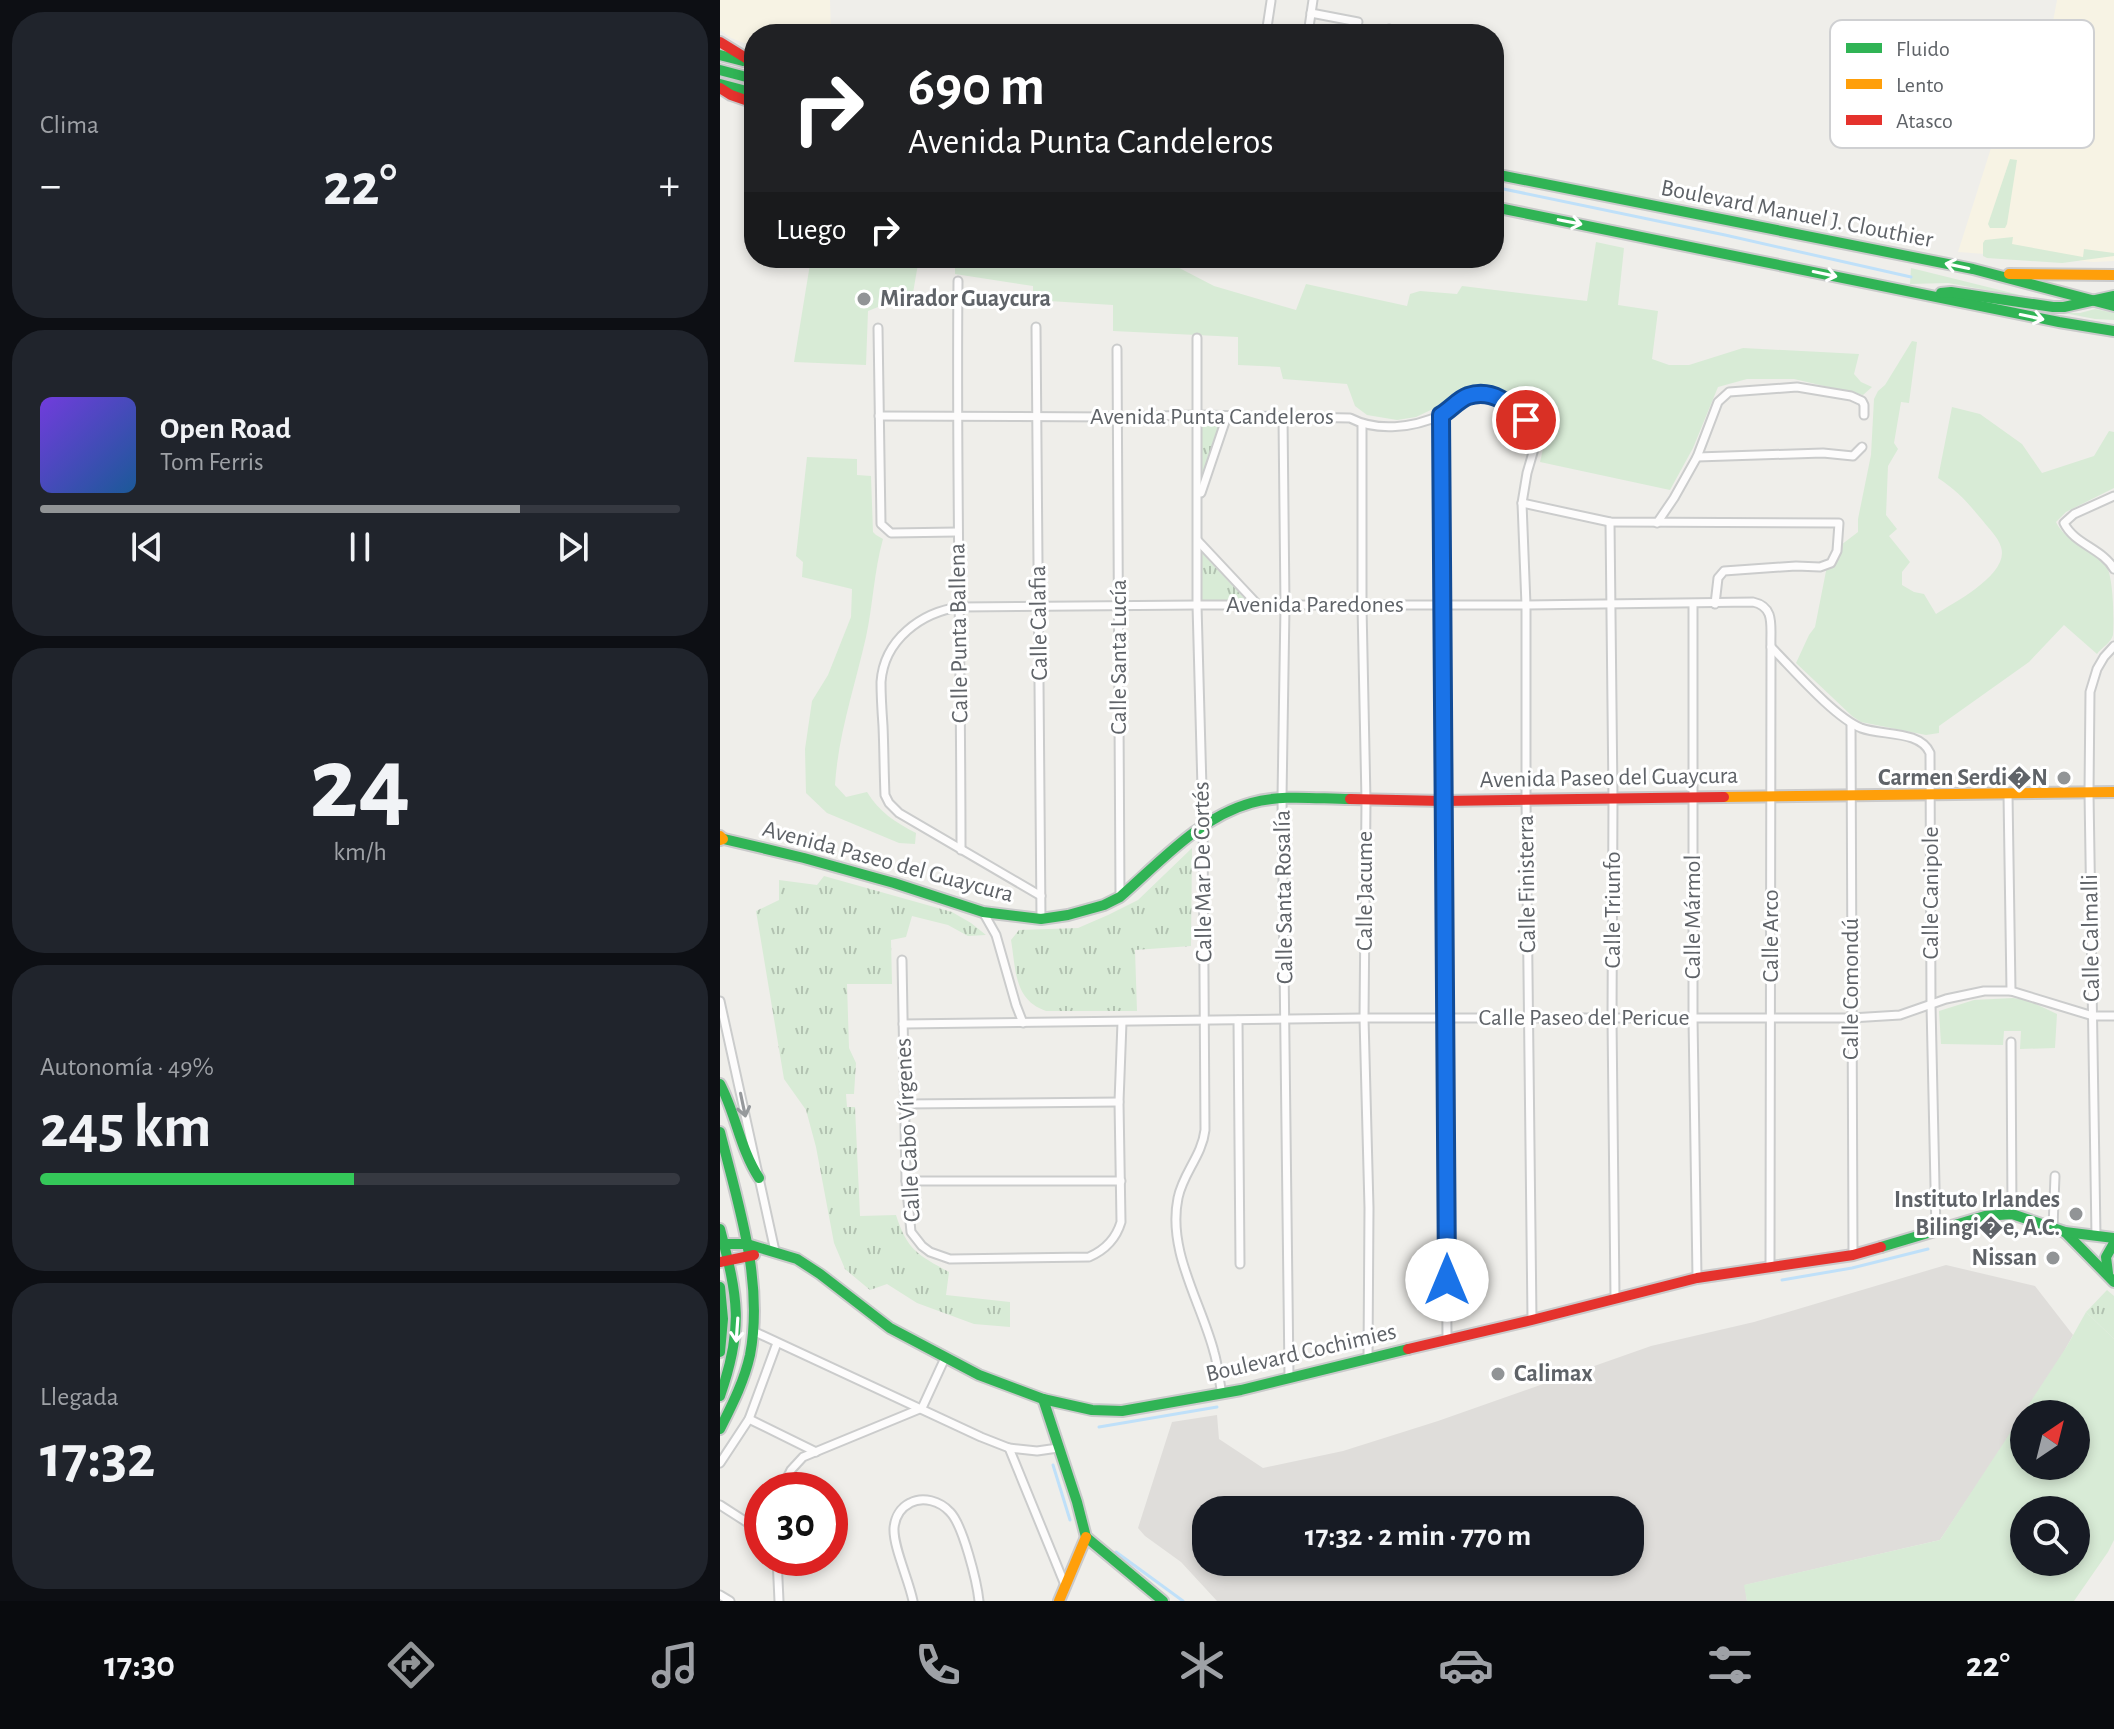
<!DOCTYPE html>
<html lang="es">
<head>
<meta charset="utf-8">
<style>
	body { margin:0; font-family:"Alegreya Sans",sans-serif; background:#20242c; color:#f1f3f6; height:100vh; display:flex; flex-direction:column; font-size:30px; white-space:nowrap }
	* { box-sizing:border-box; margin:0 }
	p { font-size:26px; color:#9ea1a6 }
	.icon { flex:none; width:44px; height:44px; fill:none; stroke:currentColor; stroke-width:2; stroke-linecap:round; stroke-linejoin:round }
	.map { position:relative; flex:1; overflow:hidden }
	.details { display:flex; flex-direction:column; gap:12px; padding:12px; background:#0d0f14; width:720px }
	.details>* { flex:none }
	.guide { position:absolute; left:24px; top:24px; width:760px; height:244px; border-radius:32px; box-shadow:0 4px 12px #0003; background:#202124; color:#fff; overflow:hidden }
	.needle { width:52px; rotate:35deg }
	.fabs { position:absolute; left:1290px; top:1400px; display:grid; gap:16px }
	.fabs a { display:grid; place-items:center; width:80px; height:80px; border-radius:50%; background:#171b24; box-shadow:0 4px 12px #0003; font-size:40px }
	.speed { position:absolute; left:24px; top:1472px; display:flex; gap:16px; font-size:40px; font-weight:700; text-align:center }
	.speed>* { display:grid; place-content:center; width:104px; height:104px; border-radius:50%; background:#171b24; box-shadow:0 4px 12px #0003; line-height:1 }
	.speed .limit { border:12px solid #d22; background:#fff; color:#111 }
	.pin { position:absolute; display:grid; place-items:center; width:68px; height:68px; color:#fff; margin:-34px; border:4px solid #fff; border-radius:50%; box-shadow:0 2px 8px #0007 }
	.me { position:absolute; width:88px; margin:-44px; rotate:0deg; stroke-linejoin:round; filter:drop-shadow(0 0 6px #0008) }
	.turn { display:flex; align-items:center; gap:28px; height:168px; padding:0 32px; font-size:36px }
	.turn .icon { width:104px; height:104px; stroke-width:2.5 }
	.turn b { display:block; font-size:56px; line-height:68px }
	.then { display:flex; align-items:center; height:76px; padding:0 32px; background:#0003; gap:16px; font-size:30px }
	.big { font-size:60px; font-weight:700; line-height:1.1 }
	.details .card { flex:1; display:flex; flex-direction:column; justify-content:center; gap:12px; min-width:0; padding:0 28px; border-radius:32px; background:#20242c }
	.details .dial { align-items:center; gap:0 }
	.dial b { font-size:104px; line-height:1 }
	.song { display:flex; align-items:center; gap:24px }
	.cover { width:96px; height:96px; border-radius:12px; background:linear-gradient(135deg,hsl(260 70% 55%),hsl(210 70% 35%)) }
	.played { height:8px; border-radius:4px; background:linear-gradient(90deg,#919496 75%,#363941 75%) }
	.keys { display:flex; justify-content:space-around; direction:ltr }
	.heat { display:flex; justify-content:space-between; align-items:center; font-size:44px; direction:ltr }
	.charge { height:12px; border-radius:6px; background:linear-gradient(90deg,#34c759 49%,#363941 0) }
	.trip { position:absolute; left:472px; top:1496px; width:452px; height:80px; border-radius:32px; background:#171b24; box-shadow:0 4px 12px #0003; font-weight:700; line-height:80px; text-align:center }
	.dock { display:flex; height:128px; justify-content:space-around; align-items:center; background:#090b0e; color:#9ea1a6 }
	.dock .icon { width:56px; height:56px }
	.dock .active { color:#919496 }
	.dock b { font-size:36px; color:#f1f3f6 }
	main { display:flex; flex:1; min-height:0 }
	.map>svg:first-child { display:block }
</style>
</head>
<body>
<main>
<section class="details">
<div class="card"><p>Clima</p>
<div class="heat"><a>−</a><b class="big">22°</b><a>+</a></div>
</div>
<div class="card">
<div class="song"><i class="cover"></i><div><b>Open Road</b><p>Tom Ferris</p></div></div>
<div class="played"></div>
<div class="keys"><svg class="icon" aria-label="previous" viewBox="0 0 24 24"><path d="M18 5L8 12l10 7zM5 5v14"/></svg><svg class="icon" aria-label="pause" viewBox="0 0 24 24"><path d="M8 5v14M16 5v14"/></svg><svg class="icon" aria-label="next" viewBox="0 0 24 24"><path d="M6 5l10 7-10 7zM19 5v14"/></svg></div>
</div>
<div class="card dial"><b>24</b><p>km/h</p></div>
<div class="card"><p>Autonomía · 49%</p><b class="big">245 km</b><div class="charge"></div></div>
<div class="card"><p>Llegada</p><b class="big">17:32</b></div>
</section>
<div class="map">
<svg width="1394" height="1601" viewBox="0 0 1394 1601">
	<defs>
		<pattern id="park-tufts" width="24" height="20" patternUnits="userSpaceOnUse" patternTransform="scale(2)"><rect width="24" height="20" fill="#d8ebd6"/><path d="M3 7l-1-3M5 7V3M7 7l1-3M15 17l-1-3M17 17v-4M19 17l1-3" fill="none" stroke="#b2c2b1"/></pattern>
	</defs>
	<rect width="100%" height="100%" fill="#efeeea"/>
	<g fill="#f7f3e4">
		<polygon points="0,0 110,0 111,34 34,34 34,46 24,43 11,38 0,30"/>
		<polygon points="1337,0 1394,0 1394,261 1374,262 1238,252 1285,104 1320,91"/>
	</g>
	<path fill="#dfddda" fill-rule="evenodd" d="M1226 1265 1315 1286 1353 1335 1321 1394 1304 1414 1220 1540 1025 1585 1027 1601H497L461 1562 425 1536 418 1528 452 1422 497 1415 499 1439 543 1468 623 1451 718 1421 931 1346 1034 1322ZM486 1510H910V1562H486Z"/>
	<g fill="#d8ebd6" fill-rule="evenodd">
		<polygon points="1290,159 1297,160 1287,224 1285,228 1270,228 1268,224"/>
		<polygon points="1293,237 1292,244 1363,257 1364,249 1394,253 1394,256 1342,263 1267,258 1263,256 1263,243 1265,240"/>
		<polygon points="876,242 904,248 898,305 938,311 932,359 949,365 969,365 1023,348 1139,354 1134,374 1141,382 1152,387 1143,395 1074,379 1027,379 998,387 973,448 950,490 820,462 825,440 819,421 791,399 765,388 743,391 717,407 696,417 677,420 647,415 635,406 627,384 563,379 560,367 518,365 518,337 393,331 393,305 313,300 313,286 235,274 235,259 220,258 440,258 494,286 576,310 586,284 687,306 690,294 700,291 737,294 742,286 867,301"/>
		<polygon points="91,258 199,258 193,293 148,311 146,365 74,362"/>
		<polygon points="1191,268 1316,299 1228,283 1190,284"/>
		<polygon points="1375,309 1394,313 1394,320 1375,319 1344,313 1360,313"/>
		<path d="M1192 341 1197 342 1189 403 1181 402 1174 443 1178 449 1168 466 1166 515 1177 529 1169 536 1190 562 1182 572V585L1194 592 1204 594 1216 614C1235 602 1290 574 1281 547 1278 537 1269 529 1263 521 1247 502 1239 492 1218 478L1232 407 1260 414 1302 444 1322 473 1374 456 1389 431 1394 432V488L1346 512 1336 522C1344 540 1370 548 1384 562 1394 572 1394 620 1393 635 1391 643 1382 647 1377 654L1344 625 1309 662 1219 726V733L1206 735 1141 722 1132 716 1076 663 1089 635 1095 627 1107 566 1121 545 1138 532V519L1151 455 1154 399 1158 391 1165 385Z"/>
		<path d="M87 457 137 459V475L151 476 153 532 156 535 163 539C154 571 153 605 146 637 135 686 118 735 115 785L126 797 147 792C159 812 175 822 196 833L195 844 179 843 107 813 86 793 85 749 92 701 108 675 131 617 132 589 82 577 83 562 76 556Z"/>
		<polygon points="1293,998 1307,1000 1337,1014 1335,1048 1300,1049 1301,1031 1284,1031 1283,1045 1221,1044 1219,1011 1254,1000"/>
		<path d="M1366 1312 1394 1339V1540L1388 1552 1354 1601H1027L1024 1585 1220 1540 1347 1346ZM1304 1414H1356V1466H1304ZM1304 1510H1356V1562H1304Z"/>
	</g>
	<g fill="url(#park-tufts)">
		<polygon points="500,425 482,482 481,426"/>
		<polygon points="481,552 527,601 482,600"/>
		<path d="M472 848 471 946 415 950 417 1011H326C294 1000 296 970 291 940L299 930 358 928 388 915 418 900Z"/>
		<path d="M104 876 232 912 251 923 266 935 248 936 228 925 192 916 186 937 171 940 172 984H127L129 1048 136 1063 134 1094H126L127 1107H135L140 1216 176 1215C187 1250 198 1255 229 1272L226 1295 290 1302V1327L254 1324 197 1303 167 1284 150 1290 125 1269 114 1243 96 1147 86 1110 64 1079 36 911 59 900V880L97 885Z"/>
		<polygon points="1387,1290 1394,1296 1394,1339 1366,1312"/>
	</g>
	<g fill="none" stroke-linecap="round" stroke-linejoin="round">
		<g stroke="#bfe0f9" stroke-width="3">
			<polyline points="774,187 1005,235 1191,277"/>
			<polyline points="1062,1280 1132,1268 1208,1249"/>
			<polyline points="379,1427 497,1407"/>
			<polyline points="333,1465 350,1520"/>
			<polyline points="396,1552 463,1601"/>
		</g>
		<defs>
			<g id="street">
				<polyline points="591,13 638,22"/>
				<polyline points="546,34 551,1"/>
				<polyline points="588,34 593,0"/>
				<polyline points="668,34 669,29"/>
				<polyline points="704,34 704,31"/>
				<path d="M238 281C236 471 241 660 241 850"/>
				<polyline points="316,327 321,919"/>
				<polyline points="158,328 161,524 171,533 237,532"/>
				<path d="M477 338V605L483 825 485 1130C482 1156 463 1173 458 1198 447 1251 481 1302 494 1352 498 1365 499 1380 502 1394"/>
				<polyline points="397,349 400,897"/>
				<polyline points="721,415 727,1339"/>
				<path d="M159 416 397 417 478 415 630 418C657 432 693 428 721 415 730 411 737 401 746 397 769 386 791 405 806 420"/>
				<polyline points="563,417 565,606 562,798 569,1376"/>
				<polyline points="642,424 642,606 646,801 644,1018 649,1208 648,1358"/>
				<polyline points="977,457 1103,453 1133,456 1142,447"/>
				<polyline points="481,493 507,416"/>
				<path d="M1394 496 1354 514 1344 523C1354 544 1383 549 1394 569"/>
				<polyline points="802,503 890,522 1119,523 1117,551 1111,563 1100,567 1076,566 1004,571 998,578 995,604"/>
				<polyline points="890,522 893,798 892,1018 895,1298"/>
				<polyline points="937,523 954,498 977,457 998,402 1009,392 1077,387 1131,396 1142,401 1144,405 1144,415"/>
				<polyline points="478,541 538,605"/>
				<polyline points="973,604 973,1018 977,1278"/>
				<path d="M1051 647C1073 669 1114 717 1141 728 1162 736 1200 730 1210 753L1211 1005 1216 1231"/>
				<polyline points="1131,724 1133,1255"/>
				<polyline points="1288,794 1291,991"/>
				<path d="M321 896 179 813 169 803 165 795C164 772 164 749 163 726 162 712 161 697 161 682 164 640 201 612 240 607L477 605H806L1033 602C1056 607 1050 627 1051 647L1050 1267"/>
				<polyline points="263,912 276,935 296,1005 303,1023"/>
				<path d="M182 960 186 1181 191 1232 202 1246 210 1252 230 1259 369 1257C385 1250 396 1239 401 1222L399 1102 402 1022"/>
				<polyline points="0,1001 55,1251"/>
				<polyline points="518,1020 520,1264"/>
				<polyline points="183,1024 644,1018 1131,1018 1180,1015 1226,999 1264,991 1291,991 1373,1016 1394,1016"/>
				<polyline points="1291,1042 1292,1214"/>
				<polyline points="184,1104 399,1102"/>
				<polyline points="186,1181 401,1181"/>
				<polyline points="1333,1227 1335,1176"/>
				<polyline points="1376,1236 1369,793 1370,692 1377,669 1384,657 1394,646"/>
				<polyline points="812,1320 806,799 806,605 802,503 807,473 814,449"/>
				<polyline points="33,1331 261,1437 289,1448 345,1585"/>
				<polyline points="29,1419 96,1452"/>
				<polyline points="289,1448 317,1451 338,1448"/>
				<polyline points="0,1463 29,1419 57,1343"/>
				<polyline points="61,1490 71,1470 83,1457 202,1408 225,1358"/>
				<polyline points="0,1505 42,1532"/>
				<polyline points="57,1558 59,1601"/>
				<polyline points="0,1595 10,1601"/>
				<path d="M193 1601C189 1580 173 1547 174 1528 175 1518 180 1508 190 1503 203 1496 220 1501 230 1512 243 1525 257 1582 259 1601"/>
			</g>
			<g id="fast">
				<polyline points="0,55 23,61"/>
				<polyline points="0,70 34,79"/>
				<polyline points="0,84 34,93"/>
				<polyline points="774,174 1253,269 1394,306"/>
				<polyline points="774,207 1339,322 1394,331"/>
				<polyline points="1221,293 1231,292 1333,307 1344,307 1394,296"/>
				<path d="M0 838 84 858 174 883 263 912 321 919 348 915 384 905 400 897C439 863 480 817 531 803 562 794 598 799 630 799"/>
				<path d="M0 1084C16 1114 20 1149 39 1178"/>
				<path d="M0 1132C18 1204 44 1281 30 1355 24 1382 12 1405 0 1429"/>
				<path d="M0 1229C18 1297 24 1328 0 1396"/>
				<polyline points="1345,1232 1394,1282"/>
				<polyline points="0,1244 27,1244 77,1259 100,1274 170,1328 259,1375 323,1399 372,1410 402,1411 521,1390 688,1349"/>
				<polyline points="1161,1247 1265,1216 1292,1214 1345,1232 1394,1238"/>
				<polyline points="1388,1273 1386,1257 1394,1243"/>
				<polyline points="0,1287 3,1319 0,1352"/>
				<polyline points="323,1399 357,1502 366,1537"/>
				<polyline points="366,1537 443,1601"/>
			</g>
			<g id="slow">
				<polyline points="1289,274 1394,275"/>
				<polyline points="1004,797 1394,792"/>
				<polyline points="0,836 3,839 0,840"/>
				<polyline points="339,1601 366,1537"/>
			</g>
			<g id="jam">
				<polyline points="0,42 34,63"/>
				<polyline points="0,88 11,95 34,103"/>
				<polyline points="630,799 723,801 1004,797"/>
				<polyline points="0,1262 34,1255"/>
				<polyline points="688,1349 812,1320 977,1278 1133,1255 1161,1247"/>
			</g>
		</defs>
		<use href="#street" stroke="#cbcccc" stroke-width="11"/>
		<use href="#fast" stroke="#cacacb" stroke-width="14"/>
		<use href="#slow" stroke="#cacacb" stroke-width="14"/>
		<use href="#jam" stroke="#cacacb" stroke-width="14"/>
		<use href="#street" stroke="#fdfcfc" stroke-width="7"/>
		<use href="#fast" stroke="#30b455" stroke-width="10"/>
		<use href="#slow" stroke="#ff9f0a" stroke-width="10"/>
		<use href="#jam" stroke="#e5322d" stroke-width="10"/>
	</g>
	<defs><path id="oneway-shaft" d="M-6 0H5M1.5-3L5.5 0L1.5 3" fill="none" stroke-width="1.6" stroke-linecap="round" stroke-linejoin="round" transform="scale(2)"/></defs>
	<g stroke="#fff">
		<use href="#oneway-shaft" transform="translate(850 222) rotate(11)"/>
		<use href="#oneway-shaft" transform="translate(1237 266) rotate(-168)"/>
		<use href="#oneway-shaft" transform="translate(1105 274) rotate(12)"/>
		<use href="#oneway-shaft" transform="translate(1312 317) rotate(12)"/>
		<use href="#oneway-shaft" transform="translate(17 1330) rotate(94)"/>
	</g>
	<use stroke="#96999c" href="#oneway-shaft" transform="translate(23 1105) rotate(78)"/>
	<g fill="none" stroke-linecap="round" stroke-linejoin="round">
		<defs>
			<path id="route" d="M727 1280 721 415C730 410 739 399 748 396 772 388 791 404 806 420"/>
		</defs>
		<use href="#route" stroke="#114b97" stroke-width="20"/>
		<use href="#route" stroke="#1a73e8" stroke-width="14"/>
	</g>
	<g fill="#919496" stroke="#fff" stroke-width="3">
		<circle cx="144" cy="299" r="8"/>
		<circle cx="1344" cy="778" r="8"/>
		<circle cx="1356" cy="1214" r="8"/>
		<circle cx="1333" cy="1258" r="8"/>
		<circle cx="778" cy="1374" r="8"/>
	</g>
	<g text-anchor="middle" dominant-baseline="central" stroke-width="6" stroke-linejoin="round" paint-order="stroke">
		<g font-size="24" fill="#5f6368" stroke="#fff">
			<text transform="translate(1077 214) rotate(11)">Boulevard Manuel J. Clouthier</text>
			<text x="492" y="417">Avenida Punta Candeleros</text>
			<text x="595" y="605">Avenida Paredones</text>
			<text transform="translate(319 623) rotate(-91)">Calle Calafia</text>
			<text transform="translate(239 633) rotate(-91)">Calle Punta Ballena</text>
			<text transform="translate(399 657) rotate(-90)">Calle Santa Lucía</text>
			<text transform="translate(889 778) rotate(-1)">Avenida Paseo del Guaycura</text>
			<text transform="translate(168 862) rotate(15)">Avenida Paseo del Guaycura</text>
			<text transform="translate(483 872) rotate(-91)">Calle Mar De Cortés</text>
			<text transform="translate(807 884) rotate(-91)">Calle Finisterra</text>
			<text transform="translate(645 891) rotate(-90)">Calle Jacume</text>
			<text transform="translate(1211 893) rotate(-90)">Calle Canipole</text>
			<text transform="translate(564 897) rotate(-91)">Calle Santa Rosalía</text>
			<text transform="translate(893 910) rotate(-90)">Calle Triunfo</text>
			<text transform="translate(973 917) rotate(-90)">Calle Mármol</text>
			<text transform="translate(1051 936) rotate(-90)">Calle Arco</text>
			<text transform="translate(1371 938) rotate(-91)">Calle Calmalli</text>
			<text transform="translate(1131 989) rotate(-90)">Calle Comondú</text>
			<text x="864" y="1018">Calle Paseo del Pericue</text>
			<text transform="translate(188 1130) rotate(-93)">Calle Cabo Vírgenes</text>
			<text transform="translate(581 1353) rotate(-13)">Boulevard Cochimies</text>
		</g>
		<g font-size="24" font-weight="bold" fill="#5f6368" stroke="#fff" text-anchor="end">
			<text x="160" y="299" text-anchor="start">Mirador Guaycura</text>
			<text x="1328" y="778">Carmen Serdi�N</text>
			<text x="1340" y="1200">Instituto Irlandes<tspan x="1340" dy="28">Bilingi�e, A.C.</tspan></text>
			<text x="1317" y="1258">Nissan</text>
			<text x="794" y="1374" text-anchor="start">Calimax</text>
		</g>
	</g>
	<rect x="1110" y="20" width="264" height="128" rx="12" fill="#fff" stroke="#cfd0d2" stroke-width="2"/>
	<rect x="1126" y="43" width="36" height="10" fill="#30b455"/>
	<rect x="1126" y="79" width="36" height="10" fill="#ff9f0a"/>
	<rect x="1126" y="115" width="36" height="10" fill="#e5322d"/>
	<g font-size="22" fill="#5f6368">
		<text x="1176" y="56">Fluido</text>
		<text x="1176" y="92">Lento</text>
		<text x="1176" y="128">Atasco</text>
	</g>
</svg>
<div class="fabs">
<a><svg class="needle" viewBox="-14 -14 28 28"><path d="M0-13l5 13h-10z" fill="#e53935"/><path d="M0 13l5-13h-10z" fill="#9ea1a6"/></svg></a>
<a><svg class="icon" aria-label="search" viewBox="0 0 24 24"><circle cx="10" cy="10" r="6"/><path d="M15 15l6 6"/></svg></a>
</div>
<div class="speed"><div class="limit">30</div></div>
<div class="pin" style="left:806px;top:420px;background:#d93025"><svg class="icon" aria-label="arrive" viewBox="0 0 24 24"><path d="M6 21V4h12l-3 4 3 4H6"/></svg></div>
<svg class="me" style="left:727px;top:1280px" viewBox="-20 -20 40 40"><circle r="19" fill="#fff"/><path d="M0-13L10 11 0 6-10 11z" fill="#1a73e8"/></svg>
<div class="trip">17:32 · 2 min · 770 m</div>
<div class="guide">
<div class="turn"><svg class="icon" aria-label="right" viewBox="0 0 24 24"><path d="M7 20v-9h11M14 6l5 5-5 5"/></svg><div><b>690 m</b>Avenida Punta Candeleros</div></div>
<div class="then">Luego<svg class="icon" aria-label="right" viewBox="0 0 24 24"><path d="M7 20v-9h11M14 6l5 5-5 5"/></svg></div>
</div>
</div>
</main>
<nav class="dock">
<b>17:30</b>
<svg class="icon active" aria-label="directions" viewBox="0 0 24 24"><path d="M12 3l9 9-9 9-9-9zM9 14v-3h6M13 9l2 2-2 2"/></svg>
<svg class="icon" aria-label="music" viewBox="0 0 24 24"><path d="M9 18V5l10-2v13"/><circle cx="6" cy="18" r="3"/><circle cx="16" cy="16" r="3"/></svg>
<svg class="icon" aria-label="phone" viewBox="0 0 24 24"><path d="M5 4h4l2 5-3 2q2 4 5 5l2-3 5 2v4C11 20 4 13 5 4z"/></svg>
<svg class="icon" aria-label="climate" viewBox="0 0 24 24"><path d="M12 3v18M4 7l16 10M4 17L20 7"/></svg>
<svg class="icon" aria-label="car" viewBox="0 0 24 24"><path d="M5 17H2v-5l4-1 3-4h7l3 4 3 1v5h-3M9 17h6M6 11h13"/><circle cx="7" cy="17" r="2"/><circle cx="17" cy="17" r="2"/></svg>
<svg class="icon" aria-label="filters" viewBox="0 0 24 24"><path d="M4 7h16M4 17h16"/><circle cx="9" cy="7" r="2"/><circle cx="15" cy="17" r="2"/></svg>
<b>22°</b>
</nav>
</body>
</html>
